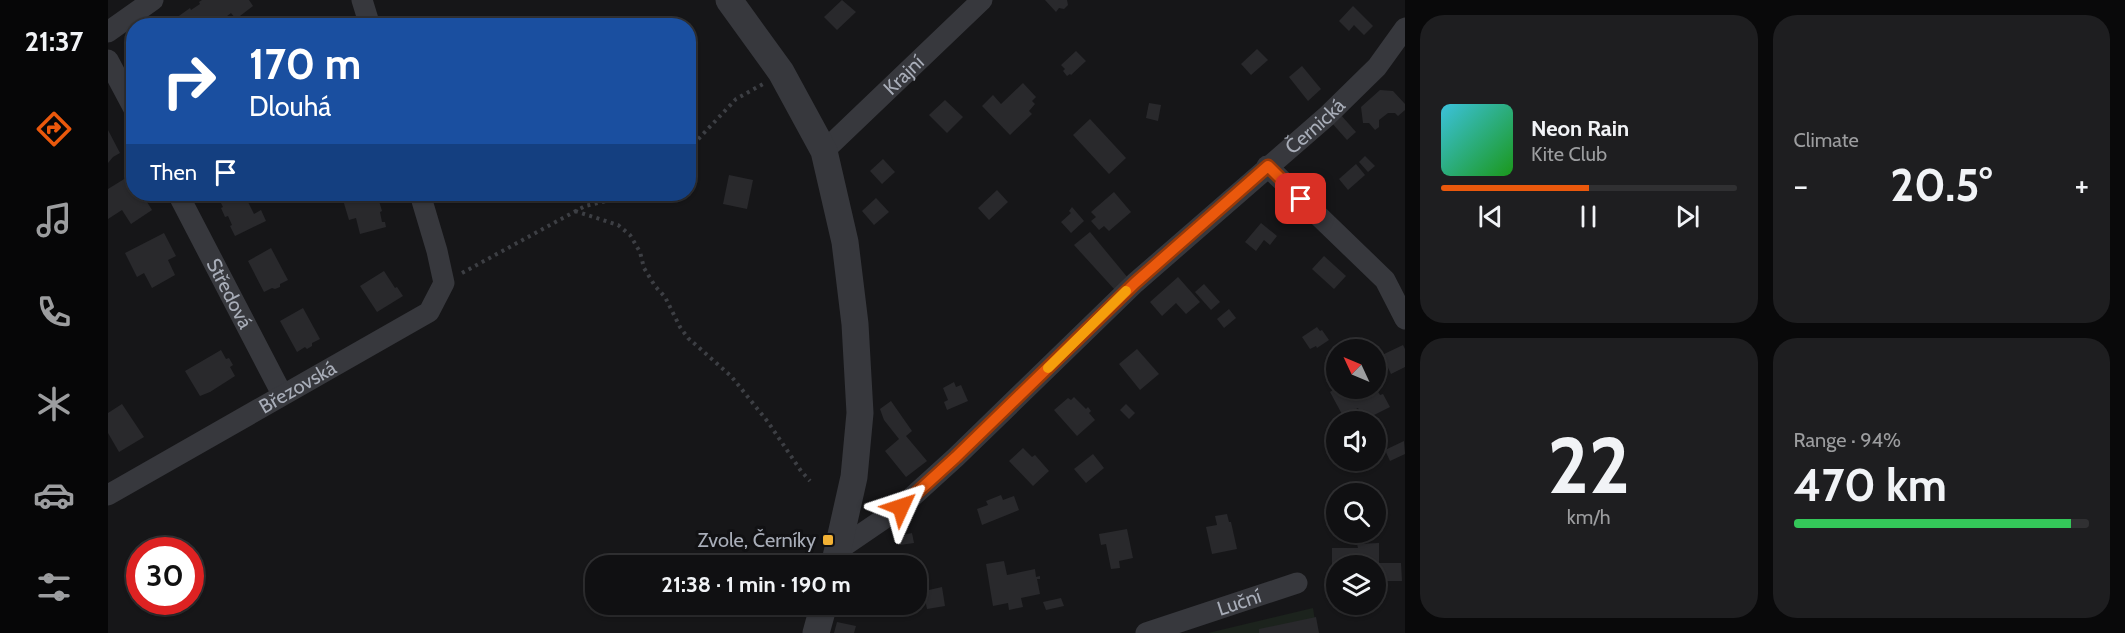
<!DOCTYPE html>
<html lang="en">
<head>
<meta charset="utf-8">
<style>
	body { margin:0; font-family:Cabin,sans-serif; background:#1e1e20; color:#f1f3f6; height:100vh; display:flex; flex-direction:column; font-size:22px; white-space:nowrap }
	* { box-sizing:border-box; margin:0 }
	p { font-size:20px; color:#9c9d9f }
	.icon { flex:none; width:33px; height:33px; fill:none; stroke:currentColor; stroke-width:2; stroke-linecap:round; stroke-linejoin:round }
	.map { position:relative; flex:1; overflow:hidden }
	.panel { display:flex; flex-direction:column; gap:15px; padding:15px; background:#09090a; width:720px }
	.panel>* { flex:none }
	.banner { position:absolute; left:18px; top:18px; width:570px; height:183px; border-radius:24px; box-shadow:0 2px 4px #0004,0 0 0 2px #303032; background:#1a4fa0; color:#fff; overflow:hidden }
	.needle { width:39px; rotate:314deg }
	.tools { position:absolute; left:1218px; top:339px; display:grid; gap:12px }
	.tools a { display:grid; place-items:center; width:60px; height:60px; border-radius:50%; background:#101012; box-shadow:0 2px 4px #0004,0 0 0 2px #303032; font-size:30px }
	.speed { position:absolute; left:18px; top:537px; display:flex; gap:12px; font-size:30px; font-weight:700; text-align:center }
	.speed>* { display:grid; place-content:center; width:78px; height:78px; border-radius:50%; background:#101012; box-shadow:0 2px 4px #0004,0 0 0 2px #303032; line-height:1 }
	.speed .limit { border:9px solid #d22; background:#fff; color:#111 }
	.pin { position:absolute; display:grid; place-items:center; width:51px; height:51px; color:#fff; margin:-26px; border-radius:12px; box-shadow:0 3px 9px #0006 }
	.me { position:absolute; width:66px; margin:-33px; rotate:48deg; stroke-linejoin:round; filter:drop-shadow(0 0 4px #0008) }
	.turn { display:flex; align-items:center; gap:21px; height:126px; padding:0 24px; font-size:27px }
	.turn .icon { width:78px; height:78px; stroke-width:2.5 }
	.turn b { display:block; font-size:42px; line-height:51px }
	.then { display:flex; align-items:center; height:57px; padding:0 24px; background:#0003; gap:12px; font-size:22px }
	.big { font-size:45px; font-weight:800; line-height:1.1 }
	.panel .card { flex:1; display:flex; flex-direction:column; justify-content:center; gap:9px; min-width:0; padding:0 21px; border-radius:24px; background:#1e1e20 }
	.panel .dial { align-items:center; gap:0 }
	.dial b { font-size:78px; line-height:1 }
	.song { display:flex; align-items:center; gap:18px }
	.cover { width:72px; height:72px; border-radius:9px; background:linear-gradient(135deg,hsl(190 70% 55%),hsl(120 70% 35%)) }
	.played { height:6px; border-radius:3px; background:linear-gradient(90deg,#ea580c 50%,#303032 50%) }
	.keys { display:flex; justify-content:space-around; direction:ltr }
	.heat { display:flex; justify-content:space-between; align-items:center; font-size:33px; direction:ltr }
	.charge { height:9px; border-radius:4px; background:linear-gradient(90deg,#34c759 94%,#303032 0) }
	.panel .tiles { flex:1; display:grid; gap:15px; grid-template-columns:repeat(2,1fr) }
	.trip { position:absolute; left:477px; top:555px; width:342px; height:60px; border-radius:24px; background:#101012; box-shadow:0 2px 4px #0004,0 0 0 2px #303032; font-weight:800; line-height:60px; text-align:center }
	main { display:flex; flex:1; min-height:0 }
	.dock { display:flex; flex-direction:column; width:108px; justify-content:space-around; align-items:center; background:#060607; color:#9c9d9f }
	.dock .icon { width:42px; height:42px }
	.dock .selected { color:#ea580c }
	.dock b { font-size:27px; color:#f1f3f6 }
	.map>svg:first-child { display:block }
</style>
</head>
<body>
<main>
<nav class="dock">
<b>21:37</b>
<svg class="icon selected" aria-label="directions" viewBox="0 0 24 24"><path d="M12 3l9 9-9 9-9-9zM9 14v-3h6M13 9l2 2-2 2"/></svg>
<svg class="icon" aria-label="music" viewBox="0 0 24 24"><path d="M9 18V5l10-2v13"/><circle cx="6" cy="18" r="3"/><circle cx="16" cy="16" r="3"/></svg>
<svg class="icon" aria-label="phone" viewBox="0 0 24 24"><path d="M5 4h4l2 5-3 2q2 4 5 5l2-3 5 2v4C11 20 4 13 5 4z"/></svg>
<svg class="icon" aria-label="climate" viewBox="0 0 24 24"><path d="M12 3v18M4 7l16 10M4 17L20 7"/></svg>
<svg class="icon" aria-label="car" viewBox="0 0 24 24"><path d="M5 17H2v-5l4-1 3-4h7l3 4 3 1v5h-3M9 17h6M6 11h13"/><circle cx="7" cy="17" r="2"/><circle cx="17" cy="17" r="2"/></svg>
<svg class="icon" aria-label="filters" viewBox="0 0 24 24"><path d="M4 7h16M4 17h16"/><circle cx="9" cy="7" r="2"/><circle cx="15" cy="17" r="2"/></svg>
</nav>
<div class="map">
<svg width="1297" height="633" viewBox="0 0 1297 633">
	<rect width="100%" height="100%" fill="#161618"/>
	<polygon fill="#1c231d" points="1205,608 1209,633 1100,633"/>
	<g fill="#29292c">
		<polygon points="94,0 141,0 145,6 128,19 123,13 106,26 63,26 66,23 64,21 82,8 83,10 92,4 91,2"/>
		<polygon points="734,0 748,12 729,30 716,17"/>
		<polygon points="937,0 959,0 960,5 956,9 951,8 948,12"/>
		<polygon points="1245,6 1265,26 1256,35 1246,25 1241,31 1231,21"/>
		<polygon points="1149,49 1160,60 1143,75 1133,64"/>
		<polygon points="968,51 978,61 963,75 962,74 959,76 955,71 957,69 953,65"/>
		<polygon points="1194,66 1213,89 1200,101 1181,77"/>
		<polygon points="915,83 928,97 924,101 927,104 921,111 924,114 902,135 874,106 885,95 893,104"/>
		<polygon points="1272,90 1285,91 1297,104 1297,110 1290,116 1287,113 1280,113 1271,120 1271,127 1267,130 1261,123 1255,123 1253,107"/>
		<polygon points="837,100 855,117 839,133 821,115"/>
		<polygon points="1041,103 1053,105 1050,121 1038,118"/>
		<polygon points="1232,114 1248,132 1239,140 1223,122"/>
		<polygon points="982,119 1018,158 1001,174 965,135"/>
		<polygon points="0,130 12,153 5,157 0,163"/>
		<polygon points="1257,156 1267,166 1260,172 1251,162"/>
		<polygon points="775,159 787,172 774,184 762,171"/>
		<polygon points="1248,164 1257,175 1240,190 1231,179"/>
		<polygon points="26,173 26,194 34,194 44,210 23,224 14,210 0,219 0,189"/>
		<polygon points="621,175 645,180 639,209 615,204"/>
		<polygon points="889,190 900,202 881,220 870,208"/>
		<polygon points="1006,192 1023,212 1001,231 996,226 991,230 983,221 988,217 983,212"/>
		<polygon points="105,194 136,194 146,214 153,210 158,221 127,236 122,226 124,225 120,216 117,217 113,208 115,207 110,197 108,198"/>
		<polygon points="241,194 269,194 274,211 272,212 274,222 277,222 278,227 252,234 248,218 241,220 235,200 242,198"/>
		<polygon points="768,198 781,212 766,225 754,211"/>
		<polygon points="964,207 976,221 963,233 953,222 963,213 961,211"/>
		<polygon points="1153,223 1169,236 1162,245 1156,240 1148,251 1137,242"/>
		<polygon points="982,232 1020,278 1007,290 966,245"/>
		<polygon points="56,233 68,256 60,260 67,275 44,288 36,273 29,277 17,253"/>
		<polygon points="163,248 180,280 172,284 172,287 167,289 164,288 156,292 140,261"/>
		<polygon points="1216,256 1238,276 1226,289 1204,269"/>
		<polygon points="276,271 287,288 289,287 295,296 269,312 252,286"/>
		<polygon points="1070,277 1092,302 1078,314 1068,303 1054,316 1042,302"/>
		<polygon points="1096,284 1112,302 1103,310 1087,292"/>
		<polygon points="195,308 212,339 204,343 204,346 199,349 197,347 189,352 172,321"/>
		<polygon points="1121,309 1128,318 1116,328 1109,319"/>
		<polygon points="1209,327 1212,331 1214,330 1221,340 1209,348 1208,346 1202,349 1194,337"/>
		<polygon points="1295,345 1297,349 1297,367 1283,374 1274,355"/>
		<polygon points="1029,349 1051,374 1032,390 1011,364"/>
		<polygon points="113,350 118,359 121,358 125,365 122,367 127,376 102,392 92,396 77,371"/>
		<polygon points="846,382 848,387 853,385 860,401 839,410 836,402 840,400 835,388"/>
		<polygon points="1228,388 1268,388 1272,395 1275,394 1282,407 1256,420 1250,408 1235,416 1222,392"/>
		<polygon points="966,397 978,409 980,407 983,411 981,413 987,420 969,436 946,410 960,398 963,400"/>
		<polygon points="783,401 804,431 798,436 819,461 798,477 777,451 791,439 776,420 772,409"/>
		<polygon points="14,404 36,437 11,452 0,433 0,413"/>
		<polygon points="1018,404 1027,413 1021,419 1012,410"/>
		<polygon points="1296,441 1297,454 1282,461 1277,450"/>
		<polygon points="915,448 924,457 927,455 941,471 925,486 901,461"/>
		<polygon points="985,454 996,468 978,483 966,469"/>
		<polygon points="893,495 895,500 906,496 911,510 874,525 869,509 880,505 878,501"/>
		<polygon points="1119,514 1121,522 1123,522 1129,549 1104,554 1098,527 1109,525 1107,516"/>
		<polygon points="1019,529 1025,558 1011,561 1012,568 1003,569 998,544 993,545 991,534"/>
		<polygon points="804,533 806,543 792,545 790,536"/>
		<polygon points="1271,543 1271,563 1293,563 1294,581 1272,581 1272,592 1268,592 1268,566 1228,566 1228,568 1224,568 1224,548 1250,548 1249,544"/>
		<polygon points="896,561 899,575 927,569 928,577 932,576 932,579 929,579 932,594 913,598 915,607 901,610 900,603 885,606 878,564"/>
		<polygon points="820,585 821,590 834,587 837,606 819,609 817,599 812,600 810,587"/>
		<polygon points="953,598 956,606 938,610 935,602"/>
		<polygon points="1208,617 1211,633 1151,633 1151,629"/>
		<polygon points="729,622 748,626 746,633 726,633"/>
	</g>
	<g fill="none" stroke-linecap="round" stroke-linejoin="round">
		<g stroke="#3d3f44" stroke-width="4" stroke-dasharray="3 4.5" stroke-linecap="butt">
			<polyline points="580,150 628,99 655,84"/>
			<polyline points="467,211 510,225 522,235 532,252 536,268 547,286 557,297 572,327 580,338 623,376 660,422 693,471 702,481"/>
			<polyline points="354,273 477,206 527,194"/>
		</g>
		<g stroke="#37383d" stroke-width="21">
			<polyline points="254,0 262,26"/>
			<polyline points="0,32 45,0"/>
			<polyline points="0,60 26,109"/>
			<path id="s1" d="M716 151 874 0"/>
			<polyline points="1159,166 1277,280 1297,319"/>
			<path id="s2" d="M70 194 174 394"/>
			<path id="s3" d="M0 495 321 312 336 283 329 251 312 194"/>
			<path id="s4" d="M730 550 793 507 848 457 1027 283 1219 116 1269 67 1297 28"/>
			<path id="s5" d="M1038 633 1189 583"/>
		</g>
		<g stroke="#37383d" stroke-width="27">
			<polyline points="621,0 673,72 716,151 737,242 747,324 752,413 746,477 726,566"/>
			<polyline points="708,633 716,604"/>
		</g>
	</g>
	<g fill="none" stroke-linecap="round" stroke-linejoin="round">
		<defs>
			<polyline id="route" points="793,507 848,457 1027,283 1160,166 1193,199"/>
		</defs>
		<use href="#route" stroke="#983908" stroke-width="15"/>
		<use href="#route" stroke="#ea580c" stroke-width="10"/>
		<polyline stroke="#f59e0b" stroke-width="10" points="940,368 1018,291"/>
	</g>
	<rect fill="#f2b134" stroke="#111113" stroke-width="2" x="714" y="534" width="12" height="12" rx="3"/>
	<g text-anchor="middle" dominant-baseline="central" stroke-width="6" stroke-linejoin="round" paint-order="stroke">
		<g font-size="20" fill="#a8adb8" stroke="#111113">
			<text stroke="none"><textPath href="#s1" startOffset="110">Krajní</textPath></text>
			<text stroke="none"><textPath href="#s4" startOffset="639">Černická</textPath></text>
			<text stroke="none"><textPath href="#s2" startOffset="112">Středová</textPath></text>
			<text stroke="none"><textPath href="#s3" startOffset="218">Březovská</textPath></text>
			<text stroke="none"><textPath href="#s5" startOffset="98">Luční</textPath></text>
		</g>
		<g font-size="20" fill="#a8adb8" stroke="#111113" text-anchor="end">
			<text x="708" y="540">Zvole, Černíky</text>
		</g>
	</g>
</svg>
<div class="tools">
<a><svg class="needle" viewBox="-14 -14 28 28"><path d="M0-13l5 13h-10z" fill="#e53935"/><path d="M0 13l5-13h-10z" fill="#9c9d9f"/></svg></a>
<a><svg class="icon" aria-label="sound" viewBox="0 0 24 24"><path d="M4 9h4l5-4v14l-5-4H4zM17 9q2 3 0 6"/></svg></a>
<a><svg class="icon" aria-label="search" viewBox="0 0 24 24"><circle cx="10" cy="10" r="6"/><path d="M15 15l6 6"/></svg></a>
<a><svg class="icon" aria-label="layers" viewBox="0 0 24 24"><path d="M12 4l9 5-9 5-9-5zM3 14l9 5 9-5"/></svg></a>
</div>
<div class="speed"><div class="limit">30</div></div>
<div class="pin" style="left:1193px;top:199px;background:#d93025"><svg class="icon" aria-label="arrive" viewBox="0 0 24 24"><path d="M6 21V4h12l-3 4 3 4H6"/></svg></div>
<svg class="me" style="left:793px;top:507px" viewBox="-20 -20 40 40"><path d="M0-17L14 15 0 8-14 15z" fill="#ea580c" stroke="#fff" stroke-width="4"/></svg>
<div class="trip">21:38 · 1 min · 190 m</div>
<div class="banner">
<div class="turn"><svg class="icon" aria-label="right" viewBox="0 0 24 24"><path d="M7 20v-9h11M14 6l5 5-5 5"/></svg><div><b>170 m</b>Dlouhá</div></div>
<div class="then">Then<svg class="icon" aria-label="arrive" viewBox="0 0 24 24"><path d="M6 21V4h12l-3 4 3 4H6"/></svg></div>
</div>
</div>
<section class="panel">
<div class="tiles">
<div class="card">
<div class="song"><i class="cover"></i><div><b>Neon Rain</b><p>Kite Club</p></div></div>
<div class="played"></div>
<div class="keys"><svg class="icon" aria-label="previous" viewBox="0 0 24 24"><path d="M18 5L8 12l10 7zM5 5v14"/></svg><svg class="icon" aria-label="pause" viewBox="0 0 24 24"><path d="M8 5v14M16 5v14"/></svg><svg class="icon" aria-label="next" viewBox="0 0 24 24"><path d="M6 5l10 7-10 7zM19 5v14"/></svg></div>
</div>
<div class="card"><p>Climate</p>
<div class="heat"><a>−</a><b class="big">20.5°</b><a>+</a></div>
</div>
<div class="card dial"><b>22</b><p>km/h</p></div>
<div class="card"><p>Range · 94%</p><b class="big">470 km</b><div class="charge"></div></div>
</div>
</section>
</main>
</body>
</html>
